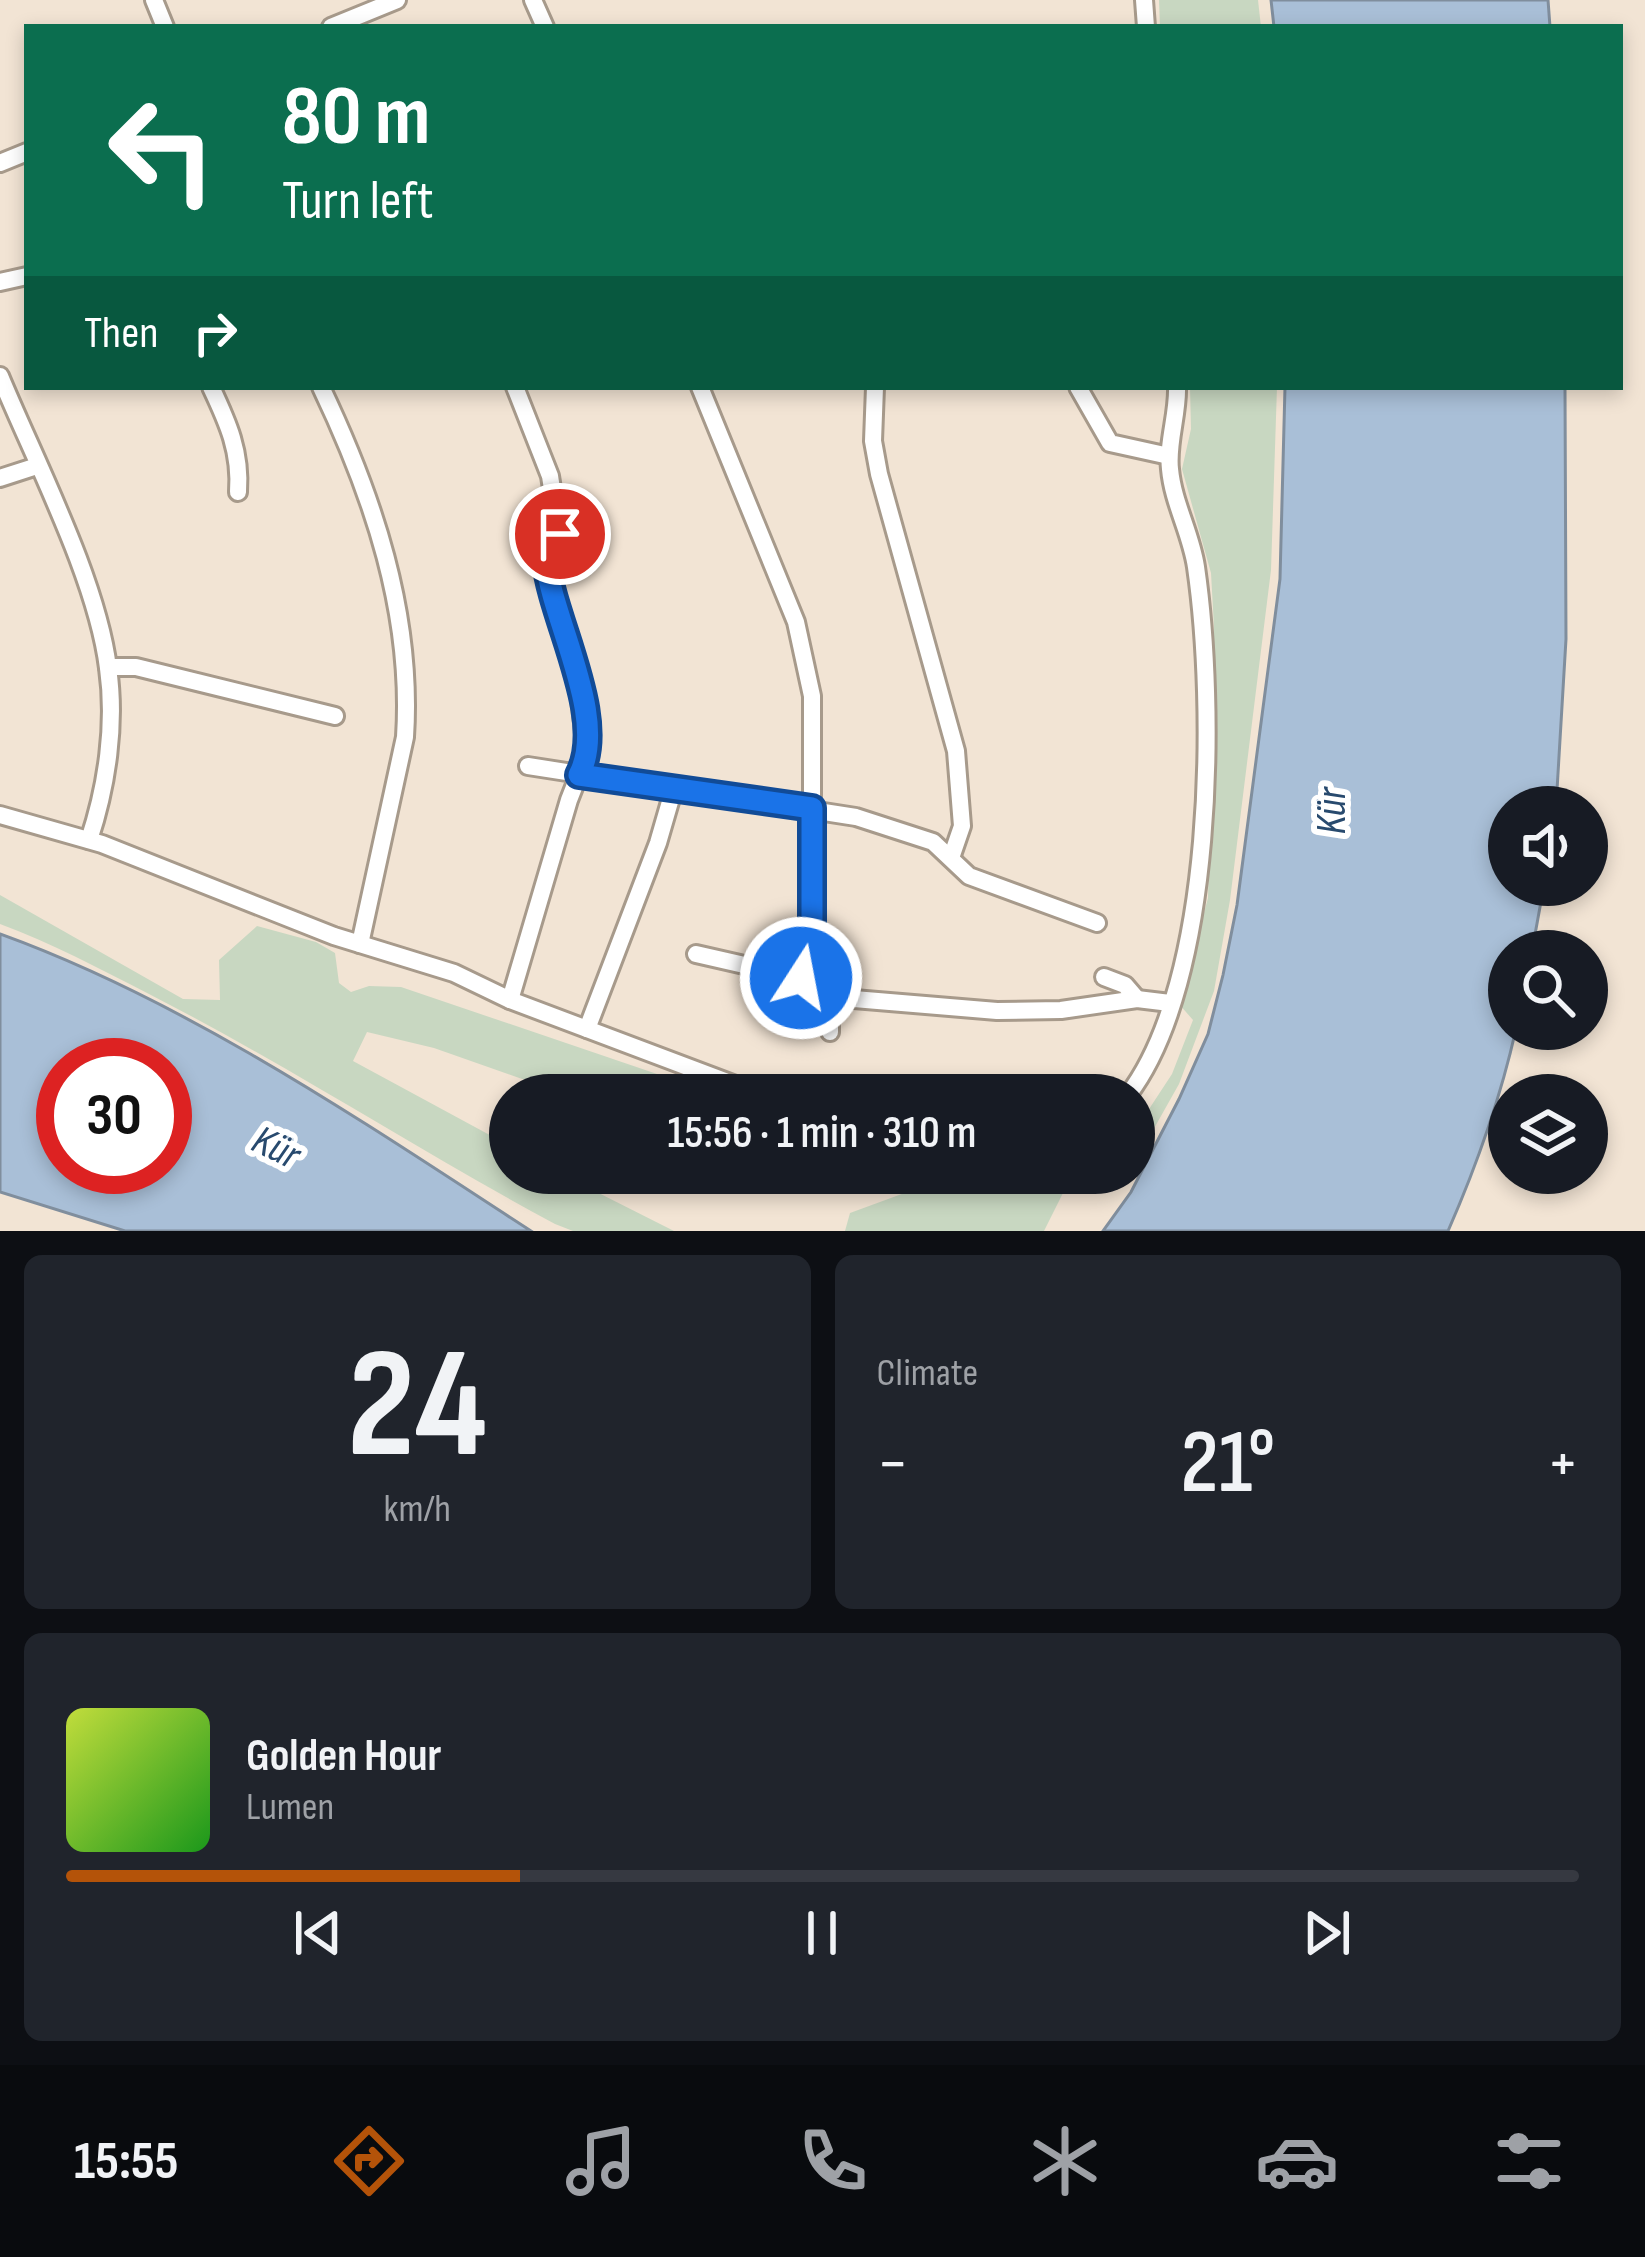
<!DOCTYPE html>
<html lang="en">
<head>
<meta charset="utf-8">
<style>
	body { margin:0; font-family:"Sofia Sans Condensed",sans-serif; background:#20242c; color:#f1f3f6; height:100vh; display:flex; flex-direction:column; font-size:45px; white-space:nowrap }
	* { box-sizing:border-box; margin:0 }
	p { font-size:39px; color:#9ea1a6 }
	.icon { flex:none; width:66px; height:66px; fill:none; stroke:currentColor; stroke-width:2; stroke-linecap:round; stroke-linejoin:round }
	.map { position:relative; height:1231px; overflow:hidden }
	.side { display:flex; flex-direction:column; gap:24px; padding:24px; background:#0d0f14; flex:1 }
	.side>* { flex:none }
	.banner { position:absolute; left:24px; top:24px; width:1599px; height:366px; border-radius:0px; box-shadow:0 6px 18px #0003; background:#0b6e4f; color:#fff; overflow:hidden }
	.fabs { position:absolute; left:1488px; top:786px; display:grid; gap:24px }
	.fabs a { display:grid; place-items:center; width:120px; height:120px; border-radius:50%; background:#171b24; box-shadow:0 6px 18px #0003; font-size:60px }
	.speed { position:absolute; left:36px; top:1038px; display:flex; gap:24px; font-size:60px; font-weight:700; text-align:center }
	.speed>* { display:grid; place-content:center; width:156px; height:156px; border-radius:50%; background:#171b24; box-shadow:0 6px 18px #0003; line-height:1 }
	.speed .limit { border:18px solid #d22; background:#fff; color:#111 }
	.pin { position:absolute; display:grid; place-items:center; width:102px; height:102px; color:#fff; margin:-51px; border:6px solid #fff; border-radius:50%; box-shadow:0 3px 12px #0007 }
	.me { position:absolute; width:132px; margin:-66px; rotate:11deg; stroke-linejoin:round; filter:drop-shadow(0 0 9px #0008) }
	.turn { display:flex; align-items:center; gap:42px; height:252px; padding:0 60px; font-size:54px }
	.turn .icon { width:156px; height:156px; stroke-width:2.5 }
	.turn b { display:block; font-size:84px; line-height:102px }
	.then { display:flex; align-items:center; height:114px; padding:0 60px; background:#0003; gap:24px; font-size:45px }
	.big { font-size:90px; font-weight:600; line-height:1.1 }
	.side .widget { flex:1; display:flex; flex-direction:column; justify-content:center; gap:18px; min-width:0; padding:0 42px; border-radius:18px; background:#20242c }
	.side .dial { align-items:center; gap:0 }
	.dial b { font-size:156px; line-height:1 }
	.song { display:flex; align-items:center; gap:36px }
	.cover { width:144px; height:144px; border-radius:18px; background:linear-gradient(135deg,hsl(70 70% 55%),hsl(120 70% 35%)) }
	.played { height:12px; border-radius:6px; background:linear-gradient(90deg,#b45309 30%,#363941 30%) }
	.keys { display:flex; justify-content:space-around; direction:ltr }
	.heat { display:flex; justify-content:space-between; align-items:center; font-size:66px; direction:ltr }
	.side .tiles { flex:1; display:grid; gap:24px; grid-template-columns:1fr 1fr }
	.widget:last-child { grid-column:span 2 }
	.trip { position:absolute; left:489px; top:1074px; width:666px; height:120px; border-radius:60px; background:#171b24; box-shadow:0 6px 18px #0003; font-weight:600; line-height:120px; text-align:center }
	.tabs { display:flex; height:192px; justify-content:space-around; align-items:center; background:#090b0e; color:#9ea1a6 }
	.tabs .icon { width:84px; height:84px }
	.tabs .active { color:#b45309 }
	.tabs b { font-size:54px; color:#f1f3f6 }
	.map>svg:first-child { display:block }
</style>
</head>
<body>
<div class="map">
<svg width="1645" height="1231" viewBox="0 0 1645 1231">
	<rect width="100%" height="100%" fill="#f2e4d4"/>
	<g fill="#c8d7c1">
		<polygon points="1159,0 1258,0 1261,27 1160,27"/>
		<polygon points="1190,387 1277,387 1271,570 1230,900 1214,991 1179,1084 1134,1164 1134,1132 1172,1074 1193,1020 1179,1004 1208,898 1214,627 1211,573 1182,469 1191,429"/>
		<path d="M0 895 183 999 220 1000 219 960 257 926 316 942 335 953 339 983 351 992 369 986 401 987 657 1074 697 1095H548L525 1080 434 1048 367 1032 353 1061 510 1146V1173H559L674 1231H573L555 1224C417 1150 288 1065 149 994 100 969 52 943 0 924Z"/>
		<polygon points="959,1173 1073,1173 1044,1231 845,1231 850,1213"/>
	</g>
	<g fill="#a9bfd7" stroke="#808e9d" stroke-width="3" fill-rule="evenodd">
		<polygon points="1271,0 1548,0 1550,27 1274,27"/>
		<path d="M1285 387H1565L1566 639 1556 807H1509V885H1544L1532 951H1509V1029H1516C1500 1100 1477 1165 1448 1231H1103L1131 1192 1179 1099 1208 1034 1223 975 1237 905 1280 579Z"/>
		<path d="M0 934C188 1002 363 1122 531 1231H125L0 1192ZM63 1065H165V1167H63Z"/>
	</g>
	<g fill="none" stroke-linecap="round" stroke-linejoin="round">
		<defs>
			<g id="minor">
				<polyline points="154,0 165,27"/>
				<polyline points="533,0 545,27"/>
				<polyline points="1144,0 1146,27"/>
				<polyline points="331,27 397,0"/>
				<polyline points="0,163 27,152"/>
				<polyline points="0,282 27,276"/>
				<path d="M0 376C35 461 97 579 108 668 116 724 107 786 89 840"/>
				<path d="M211 387C228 423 241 452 238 492"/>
				<path d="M321 387C373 496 413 614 405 737L360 944"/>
				<polyline points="875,387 873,441 879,474 956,751 962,826 951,858"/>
				<polyline points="1078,387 1110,443 1169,456"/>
				<polyline points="0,478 37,466"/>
				<polyline points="108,667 136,667 335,716"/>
				<polyline points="528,766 856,817 933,842 969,876 1097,923"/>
				<polyline points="0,815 102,844 334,936 454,973 510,1000 762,1095"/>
				<polyline points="696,954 801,978 810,969 812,953 812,696 796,622 700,387"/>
				<polyline points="807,975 830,997 997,1011 1061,1010 1137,999 1170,1003"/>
				<polyline points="1104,977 1125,985 1137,999"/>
				<polyline points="510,1000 569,800 587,754 577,676 547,570 547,552 559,534 550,476 515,387"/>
				<polyline points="587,1029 658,843 674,788"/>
				<polyline points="830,1032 830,997"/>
				<path d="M1128 1095C1215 981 1216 706 1196 567 1191 533 1173 503 1170 469 1167 443 1178 414 1177 387"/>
			</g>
		</defs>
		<use href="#minor" stroke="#a79a8b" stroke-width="22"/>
		<use href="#minor" stroke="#fff" stroke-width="16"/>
	</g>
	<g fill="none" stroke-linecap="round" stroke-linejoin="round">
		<defs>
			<path id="route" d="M560 534 547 552 546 561C552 621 609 718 579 775L812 808V953L810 969 801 978"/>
		</defs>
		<use href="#route" stroke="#114b97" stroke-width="30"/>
		<use href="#route" stroke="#1a73e8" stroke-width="21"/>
	</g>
	<g text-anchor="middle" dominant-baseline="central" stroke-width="12" stroke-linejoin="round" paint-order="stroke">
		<g font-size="42" font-style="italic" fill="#284a6e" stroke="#fff">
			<text transform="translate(1332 811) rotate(-90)">Kür</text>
			<text transform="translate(276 1148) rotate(26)">Kür</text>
		</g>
	</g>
</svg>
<div class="fabs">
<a><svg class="icon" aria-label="sound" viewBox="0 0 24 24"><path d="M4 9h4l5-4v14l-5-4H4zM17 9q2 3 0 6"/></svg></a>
<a><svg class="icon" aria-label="search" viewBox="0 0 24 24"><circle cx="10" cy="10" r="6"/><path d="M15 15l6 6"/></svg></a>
<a><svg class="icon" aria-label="layers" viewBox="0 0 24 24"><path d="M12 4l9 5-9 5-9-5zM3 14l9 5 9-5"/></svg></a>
</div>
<div class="speed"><div class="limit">30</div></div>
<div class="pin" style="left:560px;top:534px;background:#d93025"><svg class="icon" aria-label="arrive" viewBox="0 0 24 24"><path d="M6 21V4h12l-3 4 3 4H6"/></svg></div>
<svg class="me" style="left:801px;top:978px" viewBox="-20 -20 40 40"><circle r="17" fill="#1a73e8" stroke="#fff" stroke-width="3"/><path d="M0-11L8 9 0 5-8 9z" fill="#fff"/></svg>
<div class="trip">15:56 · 1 min · 310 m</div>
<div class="banner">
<div class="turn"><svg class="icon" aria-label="left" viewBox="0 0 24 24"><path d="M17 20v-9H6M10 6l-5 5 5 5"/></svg><div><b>80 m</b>Turn left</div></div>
<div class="then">Then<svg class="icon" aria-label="right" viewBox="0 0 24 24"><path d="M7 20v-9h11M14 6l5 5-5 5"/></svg></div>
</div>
</div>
<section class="side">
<div class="tiles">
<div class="widget dial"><b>24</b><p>km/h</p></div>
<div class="widget"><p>Climate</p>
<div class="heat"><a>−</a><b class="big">21°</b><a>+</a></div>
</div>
<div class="widget">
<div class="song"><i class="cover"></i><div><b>Golden Hour</b><p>Lumen</p></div></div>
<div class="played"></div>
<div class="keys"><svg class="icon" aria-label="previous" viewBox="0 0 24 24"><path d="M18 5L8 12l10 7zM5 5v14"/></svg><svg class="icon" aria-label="pause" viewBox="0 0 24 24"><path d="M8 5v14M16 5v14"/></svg><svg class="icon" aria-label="next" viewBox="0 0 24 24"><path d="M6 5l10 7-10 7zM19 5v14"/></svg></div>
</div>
</div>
</section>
<nav class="tabs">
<b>15:55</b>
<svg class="icon active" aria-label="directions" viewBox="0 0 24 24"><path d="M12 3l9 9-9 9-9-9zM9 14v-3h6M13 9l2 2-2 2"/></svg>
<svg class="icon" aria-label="music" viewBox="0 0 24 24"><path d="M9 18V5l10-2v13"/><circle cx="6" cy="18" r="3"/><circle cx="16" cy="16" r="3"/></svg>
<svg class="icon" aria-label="phone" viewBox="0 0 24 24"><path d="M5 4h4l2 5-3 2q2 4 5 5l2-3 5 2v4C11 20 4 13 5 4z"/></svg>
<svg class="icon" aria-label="climate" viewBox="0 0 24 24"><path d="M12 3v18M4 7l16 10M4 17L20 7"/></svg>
<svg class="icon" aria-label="car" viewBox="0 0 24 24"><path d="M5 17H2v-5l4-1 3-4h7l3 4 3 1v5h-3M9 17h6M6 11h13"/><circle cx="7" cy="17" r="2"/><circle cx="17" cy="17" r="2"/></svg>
<svg class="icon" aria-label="filters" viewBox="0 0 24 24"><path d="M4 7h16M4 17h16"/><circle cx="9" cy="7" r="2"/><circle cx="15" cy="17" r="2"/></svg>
</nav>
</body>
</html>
